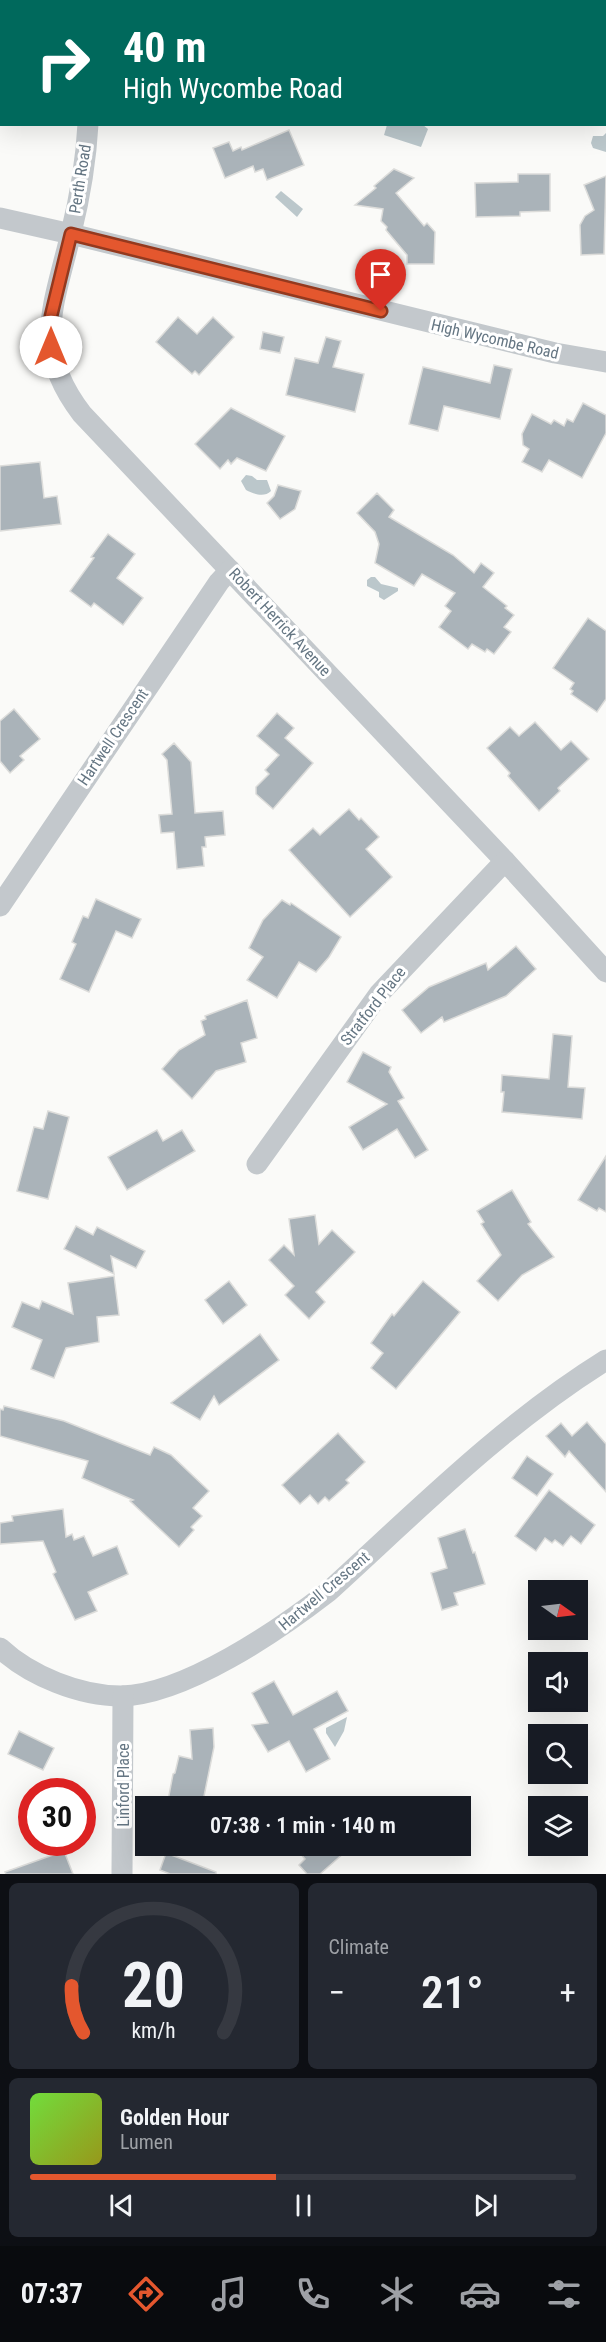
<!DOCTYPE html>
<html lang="en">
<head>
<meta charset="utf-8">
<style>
	body { margin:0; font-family:"Roboto Condensed",sans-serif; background:#242831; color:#f1f3f6; height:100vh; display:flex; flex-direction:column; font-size:22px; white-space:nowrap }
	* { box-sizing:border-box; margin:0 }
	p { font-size:20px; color:#9ea1a6 }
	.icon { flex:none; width:33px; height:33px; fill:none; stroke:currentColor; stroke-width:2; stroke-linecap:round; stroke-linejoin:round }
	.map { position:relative; height:1874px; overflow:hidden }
	.sheet { display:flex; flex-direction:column; gap:9px; padding:9px; background:#0d0f14; flex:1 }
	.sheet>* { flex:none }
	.top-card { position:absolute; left:0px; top:0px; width:606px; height:126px; box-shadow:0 6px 24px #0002; background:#00695c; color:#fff; overflow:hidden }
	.needle { width:39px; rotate:104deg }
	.controls { position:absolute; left:528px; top:1580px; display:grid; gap:12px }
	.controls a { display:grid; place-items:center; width:60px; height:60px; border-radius:0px; background:#171b24; box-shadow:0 6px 24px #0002; font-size:30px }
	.speed { position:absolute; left:18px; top:1778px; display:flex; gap:12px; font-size:30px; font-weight:700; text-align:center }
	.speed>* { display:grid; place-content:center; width:78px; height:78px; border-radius:50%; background:#171b24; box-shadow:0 6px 24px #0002; line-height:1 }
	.speed .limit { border:9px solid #d22; background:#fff; color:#111 }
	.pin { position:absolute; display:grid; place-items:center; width:51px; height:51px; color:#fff; margin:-62px -26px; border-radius:50% 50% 50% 0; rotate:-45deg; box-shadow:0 0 6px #0007 }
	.pin .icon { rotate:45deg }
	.me { position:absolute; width:66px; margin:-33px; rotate:0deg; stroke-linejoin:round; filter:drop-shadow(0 0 4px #0008) }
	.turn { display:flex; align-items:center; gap:21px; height:126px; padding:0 24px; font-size:27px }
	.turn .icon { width:78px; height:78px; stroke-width:2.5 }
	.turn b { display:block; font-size:42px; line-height:51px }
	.big { font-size:45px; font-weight:600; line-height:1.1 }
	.sheet .card { flex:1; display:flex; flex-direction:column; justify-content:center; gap:9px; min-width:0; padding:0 21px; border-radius:9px; background:#242831 }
	.sheet .dial { align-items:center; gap:0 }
	.dial svg { height:156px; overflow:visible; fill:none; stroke:#363941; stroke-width:7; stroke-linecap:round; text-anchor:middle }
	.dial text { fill:#f1f3f6; stroke:none }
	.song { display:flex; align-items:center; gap:18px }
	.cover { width:72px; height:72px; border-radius:9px; background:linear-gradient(135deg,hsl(100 70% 55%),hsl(60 70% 35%)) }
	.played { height:6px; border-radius:3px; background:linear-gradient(90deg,#e4572e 45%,#363941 45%) }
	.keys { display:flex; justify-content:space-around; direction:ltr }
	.heat { display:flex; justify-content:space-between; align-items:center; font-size:33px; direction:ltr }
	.sheet .tiles { flex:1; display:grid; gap:9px; grid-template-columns:1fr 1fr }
	.card:last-child { grid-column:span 2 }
	.trip { position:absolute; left:135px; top:1796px; width:336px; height:60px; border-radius:0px; background:#171b24; box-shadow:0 6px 24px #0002; font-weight:600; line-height:60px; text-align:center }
	.dock { display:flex; height:96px; justify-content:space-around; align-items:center; background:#090b0e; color:#9ea1a6 }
	.dock .icon { width:42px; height:42px }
	.dock .current { color:#e4572e }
	.dock b { font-size:27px; color:#f1f3f6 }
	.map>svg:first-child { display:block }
</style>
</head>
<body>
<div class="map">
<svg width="606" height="1874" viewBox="0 0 606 1874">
	<rect width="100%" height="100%" fill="#fafaf8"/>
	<g fill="#bbc7cb">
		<polygon points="387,125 423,125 428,129 421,147 384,135"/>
		<polygon points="606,133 606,152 593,148 591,143 593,136 603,136"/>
		<polygon points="281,191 303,209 297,217 275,197"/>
		<path d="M246 475 252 476 257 480H267L271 491C264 498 254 494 246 490L241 481Z"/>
		<polygon points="371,577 375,577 381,584 398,588 398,591 384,600 379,597 379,592 367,586 367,580"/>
		<polygon points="347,1717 344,1731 335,1747 326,1733 326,1728"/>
	</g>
	<g fill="#aab3b9" stroke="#dcdcda" stroke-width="1.5">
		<polygon points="289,130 304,165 267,180 263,169 255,172 253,166 225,178 213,148 229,142 233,151 241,147 242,150"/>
		<polygon points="394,169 414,178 396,193 424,226 427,223 435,232 434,264 407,264 407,255 386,230 387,227 381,221 383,209 355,205 376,188 374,186"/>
		<polygon points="518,174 550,174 550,211 520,212 520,216 476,217 475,183 518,182"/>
		<polygon points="606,176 604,254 581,255 580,225 585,216 594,210 584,185"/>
		<polygon points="178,317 197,334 213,317 234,337 199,375 195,371 192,374 156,342"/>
		<polygon points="263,332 284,337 280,353 260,349"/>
		<polygon points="326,337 341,341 333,367 364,374 355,412 286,395 295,358 318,363"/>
		<polygon points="494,365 512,369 500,419 444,406 438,431 409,424 423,367 490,383"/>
		<polygon points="583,403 606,415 606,433 582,478 549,460 542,472 522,462 529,449 523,445 522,434 532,414 551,424 554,420 564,426 567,419 573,422"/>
		<polygon points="231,408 285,436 266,471 237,458 231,464 228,460 220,469 195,444"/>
		<polygon points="40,462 44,498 57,496 61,524 0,531 0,466"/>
		<polygon points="278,485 301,491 295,509 280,519 267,503 274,496"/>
		<polygon points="377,493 394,510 389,517 453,555 474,573 481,563 494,573 483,587 507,606 505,608 514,615 504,627 511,632 494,654 487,649 485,652 472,644 468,649 439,627 451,611 445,606 455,593 422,574 414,586 375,563 379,544 375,532 357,513"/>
		<polygon points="108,534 135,554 117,578 143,598 123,625 94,603 91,607 70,591 94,558 91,557"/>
		<polygon points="588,618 606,631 606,699 597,712 571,694 573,691 570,689 574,683 553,668"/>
		<polygon points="14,709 40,739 20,756 24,760 10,773 0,761 0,721"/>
		<polygon points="277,713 294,728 285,738 313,763 273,809 256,794 256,787 269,774 265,770 279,755 257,736"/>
		<polygon points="535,722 561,750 571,741 589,759 558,788 560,791 539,811 508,776 510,773 487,748 510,727 519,736"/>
		<polygon points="174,743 191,762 195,813 223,811 225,835 205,837 206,847 202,847 204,866 177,869 174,832 161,833 159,815 172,814 167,760 162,754"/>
		<polygon points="349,809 359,820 361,818 379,837 366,849 392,877 350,917 289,850 313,828 320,835"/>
		<polygon points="96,899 141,919 132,938 116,931 89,992 60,979 76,944 72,942 83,916 88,918"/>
		<polygon points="282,900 290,905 291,903 341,937 329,957 316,972 299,962 277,998 247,980 263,957 249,948 263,920"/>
		<polygon points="516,946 536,969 506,996 444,1022 442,1017 421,1033 402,1010 429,987 486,963 488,970"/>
		<polygon points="247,1000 257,1038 241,1043 246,1062 216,1071 192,1099 162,1069 179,1050 205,1035 201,1021 206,1019 205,1016"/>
		<polygon points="553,1034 572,1036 568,1087 585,1088 582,1119 502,1112 504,1092 501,1092 502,1075 549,1079"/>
		<polygon points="363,1052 391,1067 389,1072 404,1098 398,1101 428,1150 415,1158 397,1129 363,1150 349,1127 387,1104 347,1082"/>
		<polygon points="48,1111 69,1117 48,1199 17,1191 34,1127 43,1129"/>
		<polygon points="157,1130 163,1141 182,1130 195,1151 127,1190 108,1157"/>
		<polygon points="606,1156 606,1212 599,1208 597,1211 578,1200"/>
		<polygon points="512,1190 531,1222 528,1224 554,1257 522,1275 498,1301 477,1281 501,1255 481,1224 484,1222 477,1211"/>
		<polygon points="315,1215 319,1244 332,1230 355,1252 316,1292 325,1302 309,1319 285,1295 294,1286 269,1260 284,1245 294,1255 289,1219"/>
		<polygon points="76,1226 93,1235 97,1227 145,1251 136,1268 111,1256 114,1274 64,1249"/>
		<polygon points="114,1276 119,1315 97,1317 99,1342 66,1348 54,1378 31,1369 42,1340 12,1327 22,1302 39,1309 42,1301 73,1314 68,1283"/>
		<polygon points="229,1281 247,1305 223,1324 205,1300"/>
		<polygon points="423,1281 460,1312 396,1389 371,1368 383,1353 371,1343 392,1314 394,1316"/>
		<polygon points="260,1334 279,1360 219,1405 214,1396 200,1420 171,1403"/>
		<polygon points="4,1406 64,1421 150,1455 154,1447 171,1455 209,1491 193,1508 202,1516 191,1527 194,1530 179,1547 130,1501 133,1500 82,1478 88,1461 0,1436 0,1409 3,1410"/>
		<polygon points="587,1422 606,1444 606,1492 569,1451 565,1457 546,1436 561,1423 572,1436"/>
		<polygon points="338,1433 365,1462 346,1480 349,1483 329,1501 325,1497 318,1504 310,1495 300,1504 282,1485"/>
		<polygon points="527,1456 553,1474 537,1496 512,1478"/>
		<polygon points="549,1490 595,1525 581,1544 571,1536 563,1546 555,1540 552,1543 545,1538 536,1551 515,1536"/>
		<polygon points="63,1509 66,1537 72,1534 74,1540 84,1536 93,1556 117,1546 128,1574 88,1592 97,1611 75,1620 53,1574 56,1572 43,1541 0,1544 0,1523 13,1521 12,1516"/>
		<polygon points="465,1529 473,1553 475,1552 485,1584 454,1593 458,1605 442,1610 431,1573 447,1568 438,1538"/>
		<polygon points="274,1681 293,1715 337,1691 348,1711 314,1729 330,1759 306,1772 289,1741 268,1752 252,1725 268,1723 252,1693"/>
		<polygon points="213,1728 214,1747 202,1806 167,1806 173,1774 175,1773 179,1756 192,1759 190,1730"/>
		<polygon points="19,1731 54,1748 43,1770 8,1754"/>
		<polygon points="293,1845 353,1845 320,1874 307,1874 299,1865 305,1859"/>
		<polygon points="64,1851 73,1874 6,1874 5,1872"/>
		<polygon points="166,1853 216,1872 216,1874 170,1874 160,1870"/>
	</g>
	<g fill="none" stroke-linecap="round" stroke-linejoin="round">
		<g stroke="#c3c8cc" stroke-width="21">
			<polyline points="93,2 93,0"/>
			<path d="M88 124C86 161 80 197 71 233 54 306 31 348 82 414L505 861 606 972"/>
			<polyline points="0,218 71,234 555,353 606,362"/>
			<polyline points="0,906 219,582 230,570"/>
			<polyline points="257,1164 379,994 505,861"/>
			<path d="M0 1648C30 1676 80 1696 121 1696 184 1695 279 1630 328 1592 417 1511 503 1424 606 1360"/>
			<polyline points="122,1874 123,1696"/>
		</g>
	</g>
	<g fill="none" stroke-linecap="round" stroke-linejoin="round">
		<defs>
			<polyline id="route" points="51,347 51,316 71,234 381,311"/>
		</defs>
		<use href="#route" stroke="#94391e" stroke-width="15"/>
		<use href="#route" stroke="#e4572e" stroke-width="10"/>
	</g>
	<g text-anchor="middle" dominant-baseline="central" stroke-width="6" stroke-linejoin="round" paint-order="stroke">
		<g font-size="16" fill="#657683" stroke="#fff">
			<text transform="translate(80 179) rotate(-81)">Perth Road</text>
			<text transform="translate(495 339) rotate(13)">High Wycombe Road</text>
			<text transform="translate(280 622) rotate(47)">Robert Herrick Avenue</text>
			<text transform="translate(113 737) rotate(-56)">Hartwell Crescent</text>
			<text transform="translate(373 1006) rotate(-52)">Stratford Place</text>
			<text transform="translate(324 1591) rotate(-40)">Hartwell Crescent</text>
			<text transform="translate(123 1785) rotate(-90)">Linford Place</text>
		</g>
	</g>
</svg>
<div class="controls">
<a><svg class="needle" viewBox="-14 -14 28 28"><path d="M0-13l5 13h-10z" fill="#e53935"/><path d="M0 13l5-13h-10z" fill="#9ea1a6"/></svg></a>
<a><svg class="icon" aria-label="sound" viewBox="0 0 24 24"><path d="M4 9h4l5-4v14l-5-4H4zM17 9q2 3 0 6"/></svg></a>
<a><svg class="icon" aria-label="search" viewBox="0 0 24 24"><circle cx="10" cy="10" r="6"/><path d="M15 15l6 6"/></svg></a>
<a><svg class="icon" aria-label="layers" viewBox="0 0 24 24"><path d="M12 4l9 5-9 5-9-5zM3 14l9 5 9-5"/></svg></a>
</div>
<div class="speed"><div class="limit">30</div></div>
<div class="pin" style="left:381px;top:311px;background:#d93025"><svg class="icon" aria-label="arrive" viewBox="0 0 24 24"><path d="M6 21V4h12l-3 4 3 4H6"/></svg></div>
<svg class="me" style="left:51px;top:347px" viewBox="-20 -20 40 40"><circle r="19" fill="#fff"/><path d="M0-13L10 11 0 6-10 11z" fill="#e4572e"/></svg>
<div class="trip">07:38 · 1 min · 140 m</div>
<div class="top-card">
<div class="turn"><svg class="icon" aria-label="right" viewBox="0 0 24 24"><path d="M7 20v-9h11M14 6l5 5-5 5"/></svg><div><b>40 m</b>High Wycombe Road</div></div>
</div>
</div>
<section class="sheet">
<div class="tiles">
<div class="card dial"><svg viewBox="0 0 100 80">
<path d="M14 69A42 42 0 1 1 86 69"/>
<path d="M14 69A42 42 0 0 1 8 45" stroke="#e4572e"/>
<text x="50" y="56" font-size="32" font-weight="700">20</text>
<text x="50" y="72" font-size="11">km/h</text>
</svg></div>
<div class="card"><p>Climate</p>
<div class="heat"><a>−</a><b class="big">21°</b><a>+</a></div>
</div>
<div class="card">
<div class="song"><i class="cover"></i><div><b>Golden Hour</b><p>Lumen</p></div></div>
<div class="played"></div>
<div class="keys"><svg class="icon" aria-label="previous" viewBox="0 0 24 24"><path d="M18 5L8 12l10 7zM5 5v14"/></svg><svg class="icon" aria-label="pause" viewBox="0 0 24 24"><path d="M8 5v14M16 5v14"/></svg><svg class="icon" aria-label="next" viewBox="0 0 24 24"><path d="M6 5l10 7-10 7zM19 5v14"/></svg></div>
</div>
</div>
</section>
<nav class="dock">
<b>07:37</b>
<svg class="icon current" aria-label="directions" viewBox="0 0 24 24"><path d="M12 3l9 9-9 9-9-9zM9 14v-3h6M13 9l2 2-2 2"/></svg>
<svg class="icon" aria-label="music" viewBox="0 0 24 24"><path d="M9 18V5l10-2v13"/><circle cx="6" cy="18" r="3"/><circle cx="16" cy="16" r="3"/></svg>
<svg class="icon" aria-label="phone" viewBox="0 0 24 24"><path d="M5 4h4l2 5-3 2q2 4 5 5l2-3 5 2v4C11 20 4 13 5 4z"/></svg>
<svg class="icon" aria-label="climate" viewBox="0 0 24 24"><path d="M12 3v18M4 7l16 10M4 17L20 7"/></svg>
<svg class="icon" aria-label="car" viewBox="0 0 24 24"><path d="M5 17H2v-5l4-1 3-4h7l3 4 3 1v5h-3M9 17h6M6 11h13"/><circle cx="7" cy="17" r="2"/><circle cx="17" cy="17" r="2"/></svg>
<svg class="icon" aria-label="filters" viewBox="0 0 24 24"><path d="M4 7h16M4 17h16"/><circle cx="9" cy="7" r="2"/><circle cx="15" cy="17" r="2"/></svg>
</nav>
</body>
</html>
